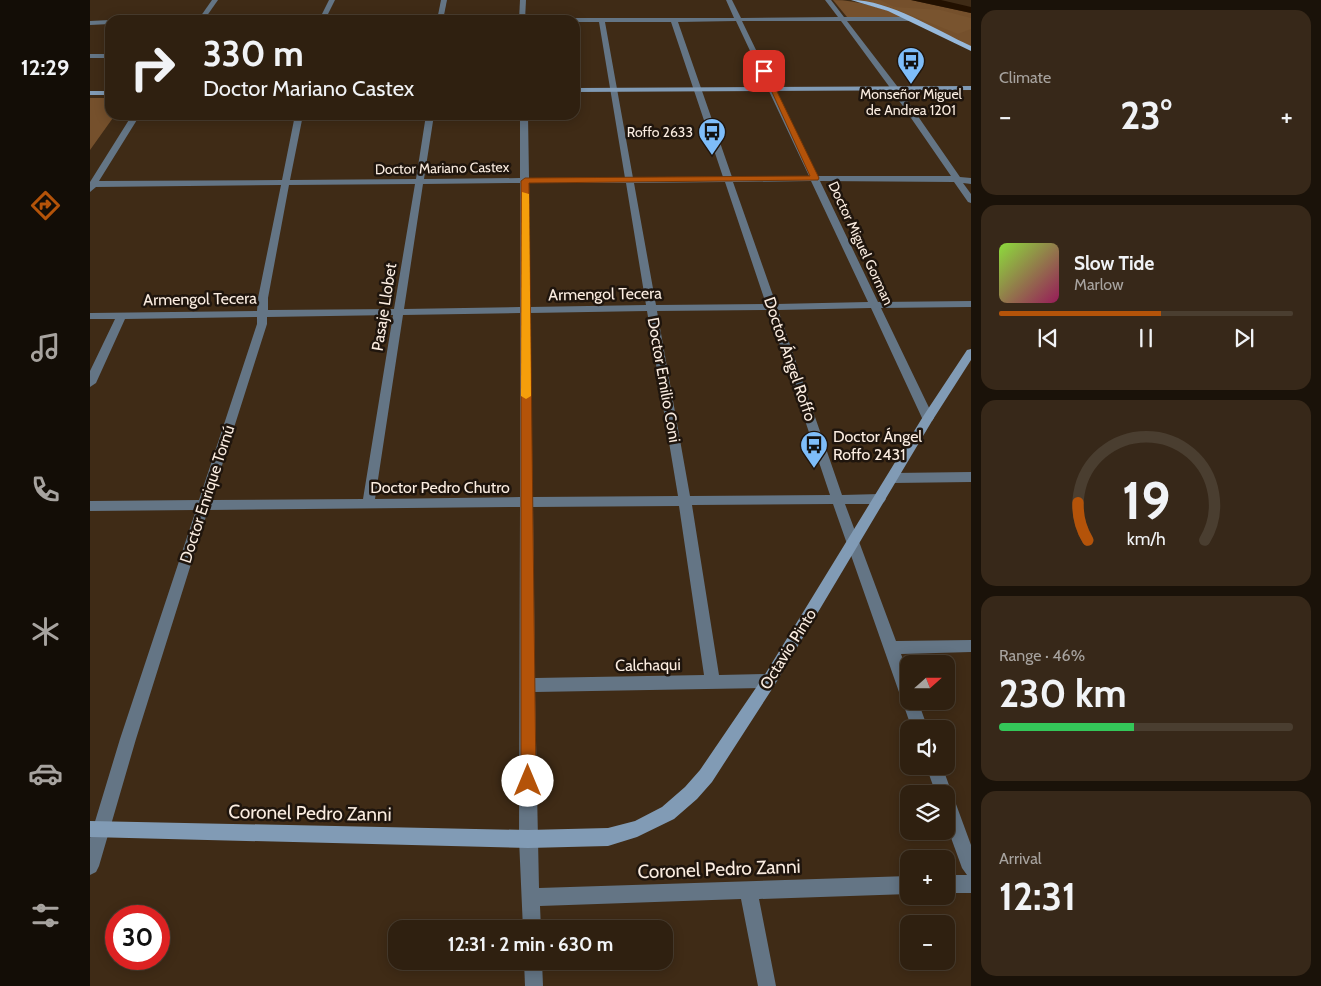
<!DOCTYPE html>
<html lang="en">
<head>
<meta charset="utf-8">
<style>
	body { margin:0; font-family:Cabin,sans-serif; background:#372819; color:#f1f3f6; height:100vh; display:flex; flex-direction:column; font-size:19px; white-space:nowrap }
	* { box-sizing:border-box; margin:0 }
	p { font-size:16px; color:#a7a39f }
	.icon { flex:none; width:28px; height:28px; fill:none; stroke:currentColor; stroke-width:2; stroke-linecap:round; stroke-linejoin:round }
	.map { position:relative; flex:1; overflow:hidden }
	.drawer { display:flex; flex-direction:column; gap:10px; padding:10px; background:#1a1209; width:350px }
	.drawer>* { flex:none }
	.top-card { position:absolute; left:15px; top:15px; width:475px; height:105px; border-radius:15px; box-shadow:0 2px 12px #0003,0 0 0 1px #4a3e30; background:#2f2010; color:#f1f3f6; overflow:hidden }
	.needle { width:32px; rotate:69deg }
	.fabs { position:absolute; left:810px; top:655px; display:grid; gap:10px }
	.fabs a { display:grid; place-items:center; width:55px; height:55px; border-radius:10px; background:#2f2010; box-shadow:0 2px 12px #0003,0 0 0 1px #4a3e30; font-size:25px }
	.speed { position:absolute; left:15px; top:905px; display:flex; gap:10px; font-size:25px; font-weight:700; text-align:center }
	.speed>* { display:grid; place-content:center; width:65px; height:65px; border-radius:50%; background:#2f2010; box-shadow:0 2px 12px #0003,0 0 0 1px #4a3e30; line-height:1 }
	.speed .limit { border:8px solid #d22; background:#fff; color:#111 }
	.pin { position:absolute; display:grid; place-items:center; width:42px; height:42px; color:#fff; margin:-21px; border-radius:10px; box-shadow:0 2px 8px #0006 }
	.me { position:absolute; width:55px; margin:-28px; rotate:0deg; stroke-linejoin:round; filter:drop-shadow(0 0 4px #0008) }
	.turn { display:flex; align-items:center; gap:18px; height:105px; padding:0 15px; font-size:22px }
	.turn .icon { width:65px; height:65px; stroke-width:2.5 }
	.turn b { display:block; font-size:35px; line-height:42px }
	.big { font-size:38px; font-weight:800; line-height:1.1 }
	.drawer .card { flex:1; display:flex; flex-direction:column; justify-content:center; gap:8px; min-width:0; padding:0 18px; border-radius:15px; background:#372819 }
	.drawer .dial { align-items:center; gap:0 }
	.dial svg { height:130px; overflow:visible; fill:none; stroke:#4a3e30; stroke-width:7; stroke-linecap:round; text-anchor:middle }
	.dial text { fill:#f1f3f6; stroke:none }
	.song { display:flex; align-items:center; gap:15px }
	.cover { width:60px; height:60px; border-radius:8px; background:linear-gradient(135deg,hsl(90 70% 55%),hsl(330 70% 35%)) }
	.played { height:5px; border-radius:2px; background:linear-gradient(90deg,#b45309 55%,#4a3e30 55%) }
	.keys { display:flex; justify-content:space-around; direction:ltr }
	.heat { display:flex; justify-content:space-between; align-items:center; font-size:28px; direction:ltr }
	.charge { height:8px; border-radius:4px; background:linear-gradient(90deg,#34c759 46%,#4a3e30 0) }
	.trip { position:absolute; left:298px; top:920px; width:285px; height:50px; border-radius:15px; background:#2f2010; box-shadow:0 2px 12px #0003,0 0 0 1px #4a3e30; font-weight:800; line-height:50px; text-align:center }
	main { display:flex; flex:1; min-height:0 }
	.tab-bar { display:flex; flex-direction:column; width:90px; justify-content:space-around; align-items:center; background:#130d06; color:#a7a39f }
	.tab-bar .icon { width:35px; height:35px }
	.tab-bar .selected { color:#b45309 }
	.tab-bar b { font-size:22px; color:#f1f3f6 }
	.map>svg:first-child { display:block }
</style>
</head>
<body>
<main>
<nav class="tab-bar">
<b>12:29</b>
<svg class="icon selected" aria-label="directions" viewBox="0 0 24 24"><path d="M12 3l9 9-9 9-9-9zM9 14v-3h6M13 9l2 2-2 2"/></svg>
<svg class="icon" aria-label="music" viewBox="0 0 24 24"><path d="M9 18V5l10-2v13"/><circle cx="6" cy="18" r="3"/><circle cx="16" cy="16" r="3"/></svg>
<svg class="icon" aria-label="phone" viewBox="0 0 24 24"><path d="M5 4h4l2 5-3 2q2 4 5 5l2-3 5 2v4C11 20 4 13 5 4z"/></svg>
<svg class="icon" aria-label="climate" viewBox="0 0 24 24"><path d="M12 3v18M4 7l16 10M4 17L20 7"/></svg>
<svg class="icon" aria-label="car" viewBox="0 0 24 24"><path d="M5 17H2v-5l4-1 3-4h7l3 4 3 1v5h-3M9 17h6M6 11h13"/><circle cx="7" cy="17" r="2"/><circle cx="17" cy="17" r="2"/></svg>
<svg class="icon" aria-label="filters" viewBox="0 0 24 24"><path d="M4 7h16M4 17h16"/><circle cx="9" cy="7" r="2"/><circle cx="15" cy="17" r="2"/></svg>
</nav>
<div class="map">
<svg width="881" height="986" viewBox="0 0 881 986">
	<rect width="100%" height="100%" fill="#3f2b16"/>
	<g fill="#75502c">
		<path d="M743 0C768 0 791 8 815 17H757Z"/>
		<path d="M764 0H821L881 13V49C843 30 806 8 764 0Z"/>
		<polygon points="0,98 20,98 20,115 25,115 0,150"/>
	</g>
	<polygon fill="#79542f" points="774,0 790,0 804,7 851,10 881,18 881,29 868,34 803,8"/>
	<polygon fill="#221000" points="821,0 851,0 881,7 881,13"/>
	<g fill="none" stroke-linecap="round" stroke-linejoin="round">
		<g fill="#647585" fill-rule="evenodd">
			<polygon points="122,0 128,0 114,20 108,20"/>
			<polygon points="239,0 245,0 235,20 229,20"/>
			<polygon points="351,0 357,0 353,20 347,20"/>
			<polygon points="430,0 436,0 435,20 429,20"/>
			<path d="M636 0H642L651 18 748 17 735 0H741L754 17H822L825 19 822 21H757L807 86 870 177 881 178V184L873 183 881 194V203L878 202 864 182 730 181 788 302 881 301V307L791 308 844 418 842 421H834L832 418 781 308 688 310 752 495 790 494 794 496 796 499 794 502 790 504H755L806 641 881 640V652L811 654 819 676V701H828L838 729H822L743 504 602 505 629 675 679 674 684 676 686 681 684 686 679 688 445 692 449 888 819 876V894L669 899 686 986H668L651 899 450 906 451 929H433L429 839 430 507 118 510 46 739 9 866 6 872 0 875V838L30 739 106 510 0 511V501L109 500 167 324V317L35 319 6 383 0 387V371L25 319H0V313L167 311 168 298 191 185 6 187 0 192V182L42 115H50L9 181 192 180 205 115H213L200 180 326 179 336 115H344L334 179 430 178V115H438L439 178H535L509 22H485V20H482L485 18H644ZM646 21 719 176 642 177 588 22ZM652 21H751L801 89 861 176H727ZM515 22H581L633 177 543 178ZM721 181 778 302 686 304 643 182ZM635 182 676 304 566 305 544 183ZM430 183V307L314 309 333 184ZM439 183H536L556 305 440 307ZM325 184 304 309 178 310V298L199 185ZM678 310 740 495 600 496 567 311ZM557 311 588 496 442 497 440 313ZM430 313V497L285 499 313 315ZM303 315 273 499 121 500 177 324V317ZM589 506 614 675 445 678 443 507Z"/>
			<polygon points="20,20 20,24 0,25 0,21"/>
			<rect x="0" y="54" width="20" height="4"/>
			<polygon points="881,472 881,482 803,483 799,481 797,478 799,475 803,473"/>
			<polygon points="836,766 852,766 881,845 881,893 856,893 856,875 877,875 872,868 856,824 856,794 846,794"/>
			<polygon points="434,961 452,961 453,986 435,986"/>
		</g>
		<g fill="#819bb5" fill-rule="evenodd">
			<polygon points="881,86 881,90 485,92 485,88"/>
			<rect x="0" y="91" width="20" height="4"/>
			<polygon points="881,349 881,360 842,421 684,686 622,782 607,799 584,819 547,837 518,846 438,848 0,837 0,821 438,830 518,828 545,821 572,807 595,787 610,770 674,676 834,415 877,350"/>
		</g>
		<path fill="#97b9db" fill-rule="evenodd" d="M761 0C800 0 846 30 881 46V51L798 11Z"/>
	</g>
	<polygon fill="#b45309" stroke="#753606" points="672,70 677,71 729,178 728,180 439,183 446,781 443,786 438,788 433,786 431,781 431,181 435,178 720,176"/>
	<polygon fill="#f59e0b" points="432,192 439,194 441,396 436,399 431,396"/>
	<defs>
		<symbol id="bus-pin" viewBox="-11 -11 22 30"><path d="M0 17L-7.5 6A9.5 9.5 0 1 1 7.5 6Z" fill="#7ebdf9" stroke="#1f150d"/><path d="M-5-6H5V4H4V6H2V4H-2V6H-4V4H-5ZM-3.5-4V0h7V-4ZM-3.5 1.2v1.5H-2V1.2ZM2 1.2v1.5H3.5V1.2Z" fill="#111"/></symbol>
	</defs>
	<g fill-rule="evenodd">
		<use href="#bus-pin" x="805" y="45" width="32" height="43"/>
		<use href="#bus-pin" x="606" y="116" width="32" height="43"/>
		<use href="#bus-pin" x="708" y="429" width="32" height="43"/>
	</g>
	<g text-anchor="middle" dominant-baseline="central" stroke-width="5" stroke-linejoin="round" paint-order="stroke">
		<g font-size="14" fill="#fbede1" stroke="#1f150d">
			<text x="821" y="94">Monseñor Miguel<tspan x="821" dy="16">de Andrea 1201</tspan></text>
			<text x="603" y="132" text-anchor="end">Roffo 2633</text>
		</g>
		<g font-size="14" fill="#fbede1" stroke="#1f150d">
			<text transform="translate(352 168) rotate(-1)">Doctor Mariano Castex</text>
			<text transform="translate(771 243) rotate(65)">Doctor Miguel Gorman</text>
		</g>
		<g font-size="16" fill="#fbede1" stroke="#1f150d">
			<text transform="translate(515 294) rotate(-1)">Armengol Tecera</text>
			<text transform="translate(110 299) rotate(-1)">Armengol Tecera</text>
			<text transform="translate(294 307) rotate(-81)">Pasaje Llobet</text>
			<text transform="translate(700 359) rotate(71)">Doctor Ángel Roffo</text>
			<text transform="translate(574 380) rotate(80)">Doctor Emilio Coni</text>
			<text x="350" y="487">Doctor Pedro Chutro</text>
			<text transform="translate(117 494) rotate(-72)">Doctor Enrique Tornú</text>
			<text transform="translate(698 649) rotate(-58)">Octavio Pinto</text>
			<text transform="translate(558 665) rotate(-1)">Calchaqui</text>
		</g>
		<g font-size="16" fill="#fbede1" stroke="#1f150d" text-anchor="start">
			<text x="743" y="436">Doctor Ángel<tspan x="743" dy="18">Roffo 2431</tspan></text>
		</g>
		<g font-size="19" fill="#fbede1" stroke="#1f150d">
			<text transform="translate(220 813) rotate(1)">Coronel Pedro Zanni</text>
			<text transform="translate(629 869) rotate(-2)">Coronel Pedro Zanni</text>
		</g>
	</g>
</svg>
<div class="fabs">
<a><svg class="needle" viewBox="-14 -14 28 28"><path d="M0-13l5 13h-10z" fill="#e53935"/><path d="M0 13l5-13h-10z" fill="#a7a39f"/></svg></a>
<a><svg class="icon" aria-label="sound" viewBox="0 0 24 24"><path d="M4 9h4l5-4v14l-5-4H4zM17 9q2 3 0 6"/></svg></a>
<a><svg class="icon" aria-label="layers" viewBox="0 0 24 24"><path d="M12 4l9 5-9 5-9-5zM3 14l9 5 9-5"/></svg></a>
<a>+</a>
<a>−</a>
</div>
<div class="speed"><div class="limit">30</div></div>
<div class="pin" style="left:674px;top:71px;background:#d93025"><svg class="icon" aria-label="arrive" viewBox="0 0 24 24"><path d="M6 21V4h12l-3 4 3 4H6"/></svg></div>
<svg class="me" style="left:438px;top:781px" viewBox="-20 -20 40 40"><circle r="19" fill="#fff"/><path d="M0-13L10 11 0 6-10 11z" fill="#b45309"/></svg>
<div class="trip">12:31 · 2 min · 630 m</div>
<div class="top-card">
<div class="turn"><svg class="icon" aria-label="right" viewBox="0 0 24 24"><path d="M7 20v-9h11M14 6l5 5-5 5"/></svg><div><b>330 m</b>Doctor Mariano Castex</div></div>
</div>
</div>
<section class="drawer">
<div class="card"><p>Climate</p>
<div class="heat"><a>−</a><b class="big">23°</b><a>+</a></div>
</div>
<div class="card">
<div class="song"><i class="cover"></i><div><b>Slow Tide</b><p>Marlow</p></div></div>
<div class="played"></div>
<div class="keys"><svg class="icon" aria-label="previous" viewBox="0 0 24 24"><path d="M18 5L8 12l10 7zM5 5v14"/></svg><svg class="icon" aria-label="pause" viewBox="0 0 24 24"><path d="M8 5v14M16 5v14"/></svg><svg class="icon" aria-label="next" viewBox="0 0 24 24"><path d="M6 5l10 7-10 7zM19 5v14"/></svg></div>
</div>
<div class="card dial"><svg viewBox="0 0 100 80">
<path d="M14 69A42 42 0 1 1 86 69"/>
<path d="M14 69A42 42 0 0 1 8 46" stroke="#b45309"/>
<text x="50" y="56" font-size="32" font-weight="700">19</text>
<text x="50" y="72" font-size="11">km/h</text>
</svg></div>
<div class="card"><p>Range · 46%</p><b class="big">230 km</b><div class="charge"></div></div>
<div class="card"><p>Arrival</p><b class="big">12:31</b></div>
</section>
</main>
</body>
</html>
